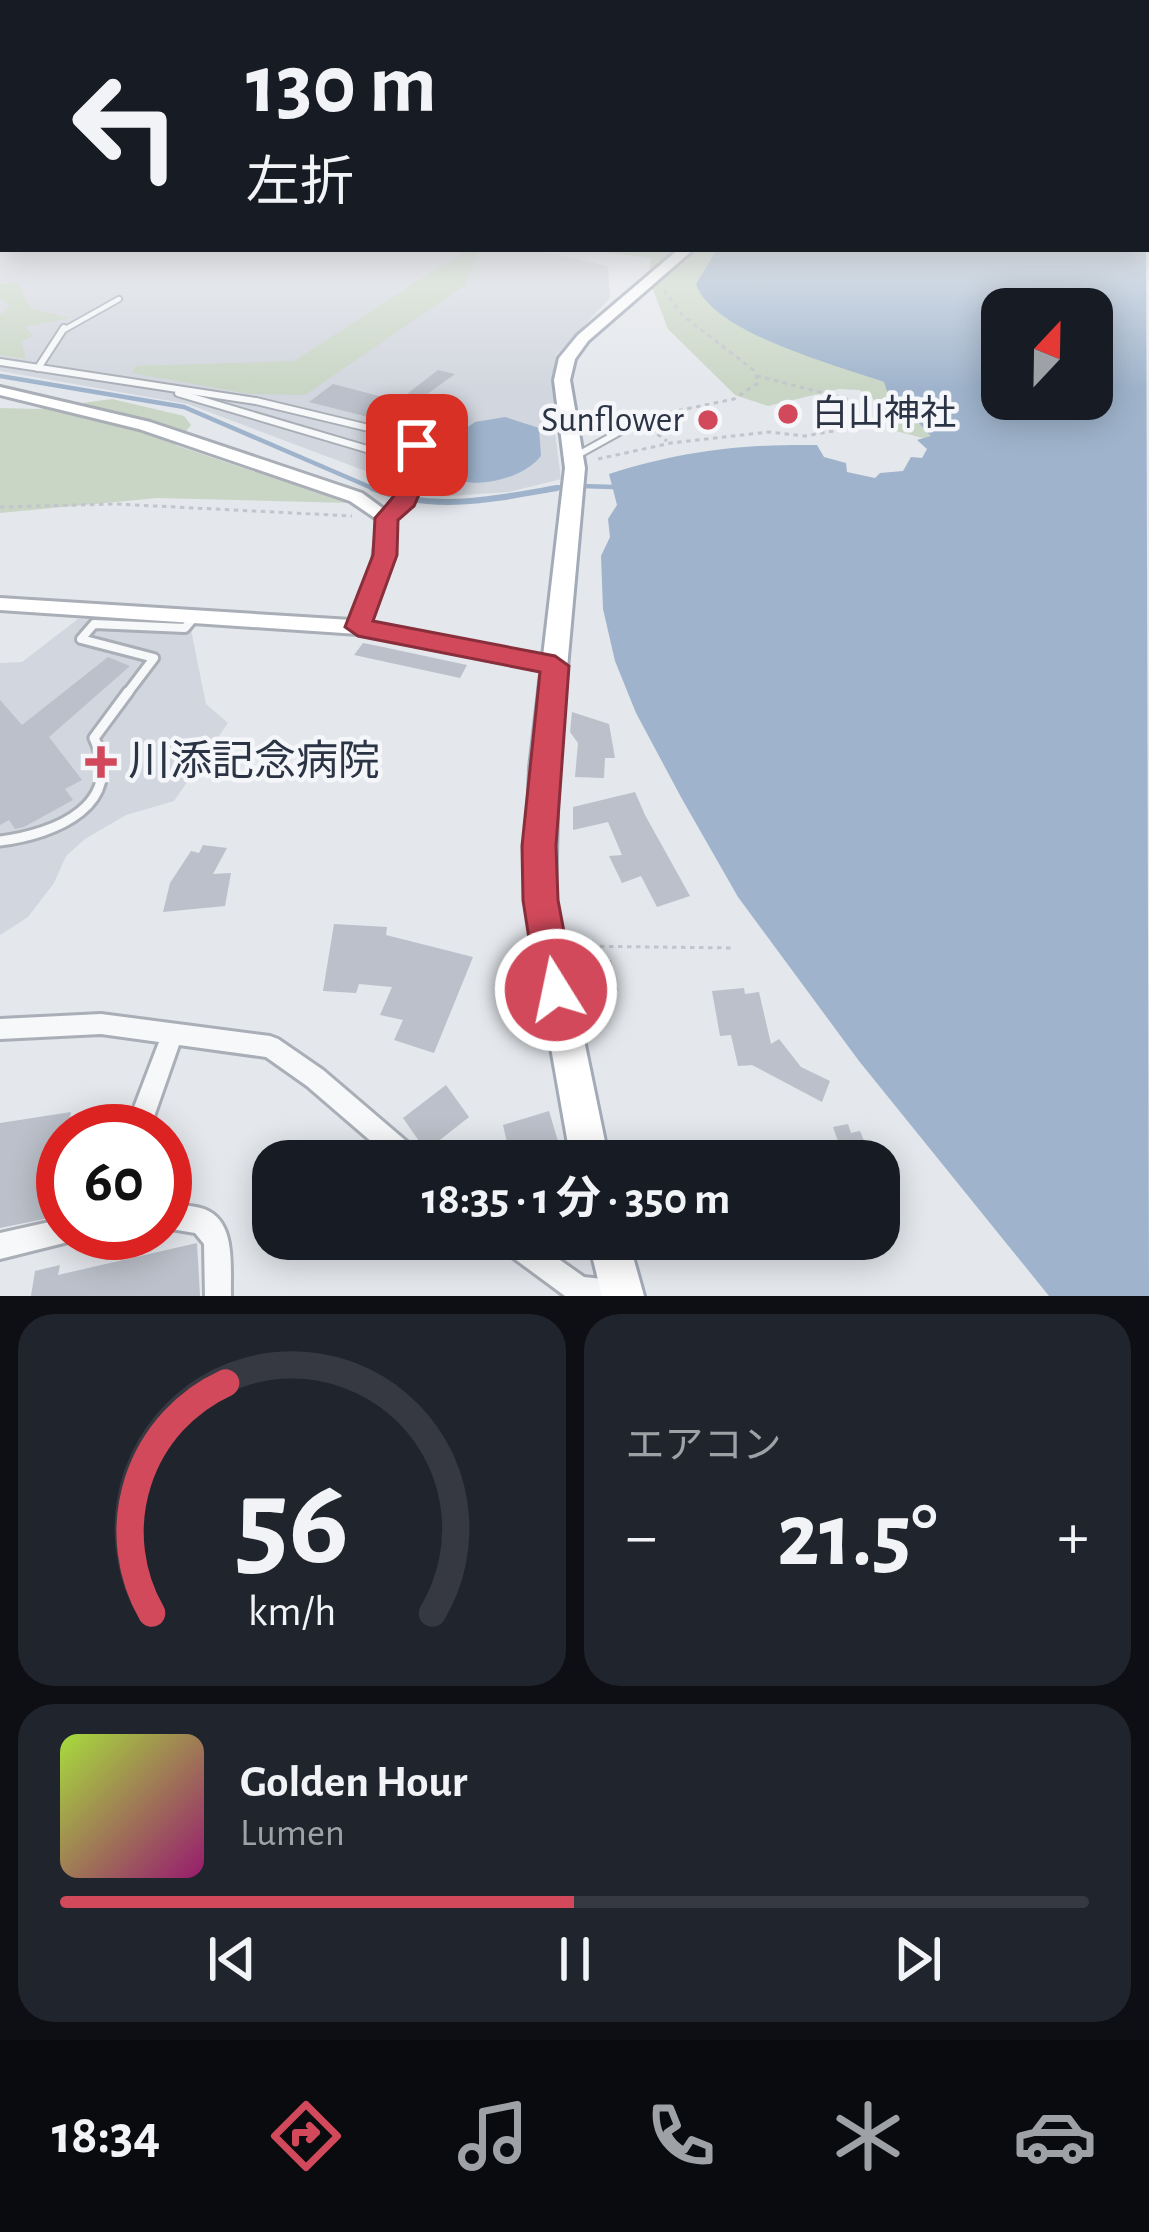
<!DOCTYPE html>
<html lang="ja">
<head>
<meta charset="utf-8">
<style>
	body { margin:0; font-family:"Alegreya Sans","Noto Sans JP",sans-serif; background:#20242c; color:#f1f3f6; height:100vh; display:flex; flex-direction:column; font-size:45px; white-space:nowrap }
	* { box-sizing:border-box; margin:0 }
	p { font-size:39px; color:#9ea1a6 }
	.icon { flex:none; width:66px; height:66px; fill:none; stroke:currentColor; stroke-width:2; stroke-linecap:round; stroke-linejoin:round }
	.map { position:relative; height:1296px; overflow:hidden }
	.panel { display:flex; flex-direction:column; gap:18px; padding:18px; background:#0d0f14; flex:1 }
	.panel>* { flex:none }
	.hud { position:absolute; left:0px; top:0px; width:1149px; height:252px; box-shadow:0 6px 30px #0003; background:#171b24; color:#f1f3f6; overflow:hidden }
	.needle { width:78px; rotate:22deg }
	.buttons { position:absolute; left:981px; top:288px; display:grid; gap:24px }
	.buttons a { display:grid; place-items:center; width:132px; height:132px; border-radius:24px; background:#171b24; box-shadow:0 6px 30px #0003; font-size:60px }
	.speed { position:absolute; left:36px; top:1104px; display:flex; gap:24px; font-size:60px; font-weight:700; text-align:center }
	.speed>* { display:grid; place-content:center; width:156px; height:156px; border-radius:50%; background:#171b24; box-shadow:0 6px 30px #0003; line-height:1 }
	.speed .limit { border:18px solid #d22; background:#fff; color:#111 }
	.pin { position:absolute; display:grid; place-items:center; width:102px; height:102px; color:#fff; margin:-51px; border-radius:24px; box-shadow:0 6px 18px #0006 }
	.me { position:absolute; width:132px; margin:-66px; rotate:350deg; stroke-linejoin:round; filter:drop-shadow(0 0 9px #0008) }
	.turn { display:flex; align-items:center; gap:42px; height:252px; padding:0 48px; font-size:54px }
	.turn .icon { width:156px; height:156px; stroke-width:2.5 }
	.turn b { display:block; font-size:84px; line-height:102px }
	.big { font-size:90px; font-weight:700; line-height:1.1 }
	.panel .tile { flex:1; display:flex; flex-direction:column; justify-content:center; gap:18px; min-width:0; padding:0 42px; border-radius:36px; background:#20242c }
	.panel .dial { align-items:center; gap:0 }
	.dial svg { height:312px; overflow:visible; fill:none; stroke:#363941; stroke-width:7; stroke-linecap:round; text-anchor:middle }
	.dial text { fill:#f1f3f6; stroke:none }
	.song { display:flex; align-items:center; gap:36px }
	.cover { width:144px; height:144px; border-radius:18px; background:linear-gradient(135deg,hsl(80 70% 55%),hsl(320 70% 35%)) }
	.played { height:12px; border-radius:6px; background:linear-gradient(90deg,#d1495b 50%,#363941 50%) }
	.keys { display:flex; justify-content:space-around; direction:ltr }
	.heat { display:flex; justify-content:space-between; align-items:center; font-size:66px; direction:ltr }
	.panel .tiles { flex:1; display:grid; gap:18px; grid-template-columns:1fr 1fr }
	.tile:last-child { grid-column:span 2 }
	.trip { position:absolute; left:252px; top:1140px; width:648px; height:120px; border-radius:36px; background:#171b24; box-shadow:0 6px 30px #0003; font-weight:700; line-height:120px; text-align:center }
	.menu { display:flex; height:192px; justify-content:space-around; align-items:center; background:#090b0e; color:#9ea1a6 }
	.menu .icon { width:84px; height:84px }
	.menu .current { color:#d1495b }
	.menu b { font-size:54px; color:#f1f3f6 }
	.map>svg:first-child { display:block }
</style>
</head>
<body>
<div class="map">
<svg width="1149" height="1296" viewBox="0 0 1149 1296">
	<rect width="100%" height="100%" fill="#e4e7ec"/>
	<g fill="#d2d6de">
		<polygon points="0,206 3,249 528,249 608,266 610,298 556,355 553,418 561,479 509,492 449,496 392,489 379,476 188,404 0,371"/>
		<polygon points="78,619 190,625 206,704 228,723 174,801 126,815 85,839 66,856 54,883 28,917 0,935 0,663 22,662"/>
	</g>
	<g fill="#c9d6c5">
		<polygon points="467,249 480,249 464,286 305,395 250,394 132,373 136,366 294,361"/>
		<polygon points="577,249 772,249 906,353 934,441 892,430 872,397 859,390 839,389 768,406 735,395 668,329 649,279 651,258"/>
		<polygon points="17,282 30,308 70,318 25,327 33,336 21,342 26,359 0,355 0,315 10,306 0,298 0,284"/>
		<polygon points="112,399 184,416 191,425 175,445 348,503 157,498 0,513 0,408 38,409"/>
	</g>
	<g fill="#9fb4cc" fill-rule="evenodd">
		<path d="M1146 206 1149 1296H1049L859 1061 738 897 682 799 636 713 615 661 603 609 601 556 610 537 608 519 617 505 609 474C682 451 741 444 817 445L824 457 846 463 847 472 875 478 880 473 903 471 911 457 922 458 927 449 917 440 931 436 916 420 919 411 908 401 889 397 884 382C839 366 712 333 696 284L717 249H1146ZM1002 309H1092V399H1002Z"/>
		<path d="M505 417 539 428 541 456C523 479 472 492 448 475L452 438 475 422Z"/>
	</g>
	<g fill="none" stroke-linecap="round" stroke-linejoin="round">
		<g stroke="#9fb4cc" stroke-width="4.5">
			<polyline points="0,376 184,407 379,491"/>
			<polyline points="580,486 614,487"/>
			<polyline points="541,491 566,486"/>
		</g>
		<path stroke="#9fb4cc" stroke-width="6" d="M372 488C433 513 494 499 557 488"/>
	</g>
	<g fill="#bbc0ca">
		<polygon points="438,370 455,374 388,422 309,402 333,384 398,401"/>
		<polygon points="363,643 383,647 467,665 460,678 354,655"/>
		<polygon points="108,657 130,666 49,737 82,780 65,789 73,800 24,827 15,829 9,820 0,825 0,700 22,725"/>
		<polygon points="572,712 609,724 615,758 605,758 604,778 575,777 578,743 570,732"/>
		<polygon points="635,792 645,815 690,896 657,907 641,876 622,883 609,856 622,855 608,822 573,830 573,807"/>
		<polygon points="203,845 227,848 213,874 231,873 225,906 163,912 170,883 191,851 199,853"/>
		<polygon points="334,924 387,927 386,935 473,957 434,1053 394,1040 403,1020 380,1015 392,987 359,984 356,993 323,991"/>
		<polygon points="611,960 618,991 597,994 591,963"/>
		<polygon points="744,988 745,994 759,992 771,1044 779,1039 801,1067 830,1081 822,1102 752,1065 738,1066 731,1035 720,1036 712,991"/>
		<polygon points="446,1085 469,1117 426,1151 403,1118"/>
		<polygon points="549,1111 560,1148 511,1161 503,1125"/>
		<polygon points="71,1112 67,1131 63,1131 49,1218 0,1228 0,1123"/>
		<polygon points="848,1124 851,1133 860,1131 872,1161 845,1161 833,1127"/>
		<polygon points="197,1243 200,1296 31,1296 35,1271 60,1265 58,1275"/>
	</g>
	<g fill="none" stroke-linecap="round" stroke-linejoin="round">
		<defs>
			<polyline id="lane-far3" points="62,331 119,299"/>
			<g id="lane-far2">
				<polyline points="0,362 256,401 402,436 417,445 423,460 409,491"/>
				<polyline points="38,368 64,328"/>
				<polyline points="178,393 377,452 402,465 412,483"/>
				<polyline points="576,456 639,421"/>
			</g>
			<g id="lane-far1">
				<polyline points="387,518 402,505 410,488"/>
				<polyline points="126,695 154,658 81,639 94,624 185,628 195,616"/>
			</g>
			<path id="lane" d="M0 841C56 834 126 805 94 738L128 692"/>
			<g id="street">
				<polygon points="101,1014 270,1036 278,1039 323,1070 420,1153 424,1161 394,1161 307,1086 266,1057 179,1045 149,1131 125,1131 159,1042 101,1034 0,1039 0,1019"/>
				<path d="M165 1204C177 1205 192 1205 204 1209 237 1221 230 1268 231 1296H205L204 1244 195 1233 165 1228Z"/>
				<polygon points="63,1219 63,1233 75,1233 72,1241 0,1259 0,1233"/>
				<polygon points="496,1239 530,1239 584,1277 621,1281 630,1285 634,1294 633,1296 565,1296 500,1248"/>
			</g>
			<polygon id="secondary" points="0,387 150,422 362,493 396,518 392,560 370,623 555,659 566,666 555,673 358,634 0,610 0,598 351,620 373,560 378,520 350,501 139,429 0,395"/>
			<g id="primary">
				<polygon points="679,249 694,249 588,341 575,359 570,380 585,468 558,768 555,900 609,1161 571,1161 525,900 530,768 565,468 554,380 559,358 578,335"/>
				<polygon points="588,1239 628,1239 644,1296 602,1296"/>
			</g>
		</defs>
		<use href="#lane-far3" stroke="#a9aeb7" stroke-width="8"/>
		<use href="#lane-far2" stroke="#a9aeb7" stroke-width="10"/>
		<use href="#lane-far1" stroke="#a9aeb7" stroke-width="14"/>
		<use href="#lane" stroke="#a9aeb7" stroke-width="15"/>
		<use href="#street" stroke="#a9aeb7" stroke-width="6"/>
		<use href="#secondary" stroke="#a9aeb7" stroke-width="6"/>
		<use href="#primary" stroke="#a3abb8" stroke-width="6"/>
		<g stroke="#c2c5cb" stroke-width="3" stroke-dasharray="4.5 4.5" stroke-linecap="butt">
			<polyline points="652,416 734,399 758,383 755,371 683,316 664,290"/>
			<polyline points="650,429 667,441"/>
			<polyline points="598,459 671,443 768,432 805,436 872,424 861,403 758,376"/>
			<polyline points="0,507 116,504 352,516"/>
			<polyline points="573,946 734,948"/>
		</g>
		<use href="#lane-far3" stroke="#f7f8fa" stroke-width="4.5"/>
		<use href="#lane-far2" stroke="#f7f8fa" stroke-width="6"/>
		<use href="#lane-far1" stroke="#f7f8fa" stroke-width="8"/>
		<use href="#lane" stroke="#f7f8fa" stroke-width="9"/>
		<use href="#street" fill="#f7f8fa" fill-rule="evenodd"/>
		<use href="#secondary" fill="#fff" fill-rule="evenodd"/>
		<use href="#primary" fill="#fff" fill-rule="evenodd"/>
	</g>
	<linearGradient id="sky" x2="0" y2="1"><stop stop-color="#8bb4dd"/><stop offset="0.53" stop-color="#f3f4f6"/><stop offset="1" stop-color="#f3f4f6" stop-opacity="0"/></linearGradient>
	<rect width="1149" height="388" fill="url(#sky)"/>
	<path fill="#d1495b" stroke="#882f3b" stroke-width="3" d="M417 439 424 441 434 460 414 506 398 520 397 555 373 621 555 656 569 666 556 846 558 900 575 990 569 1003 556 1008 542 1003 537 990 523 900 522 846 540 672 358 636 345 627 373 555 375 518C392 499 405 485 413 460L406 445Z"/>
	<g fill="#d1495b" stroke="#f4f6f9" stroke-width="4.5">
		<circle cx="788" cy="414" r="12"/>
		<circle cx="708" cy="420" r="12"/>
		<path d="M95 744h12v12h12v12h-12v12h-12v-12h-12v-12h12z"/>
	</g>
	<g text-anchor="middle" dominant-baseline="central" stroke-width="9" stroke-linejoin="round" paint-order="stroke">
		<g font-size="36" fill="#2b3445" stroke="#f4f6f9" text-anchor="start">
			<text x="812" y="414">白山神社</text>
			<text x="684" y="420" text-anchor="end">Sunflower</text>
		</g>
		<g font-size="42" fill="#2b3445" stroke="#f4f6f9" text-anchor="start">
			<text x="128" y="762">川添記念病院</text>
		</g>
	</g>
</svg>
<div class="buttons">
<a><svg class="needle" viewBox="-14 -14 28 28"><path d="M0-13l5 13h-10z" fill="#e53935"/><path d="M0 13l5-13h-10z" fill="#9ea1a6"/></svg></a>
</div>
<div class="speed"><div class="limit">60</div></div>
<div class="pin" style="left:417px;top:445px;background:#d93025"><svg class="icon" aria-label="arrive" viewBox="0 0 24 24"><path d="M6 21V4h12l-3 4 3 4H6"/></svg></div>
<svg class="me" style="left:556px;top:990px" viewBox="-20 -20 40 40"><circle r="17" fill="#d1495b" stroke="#fff" stroke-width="3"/><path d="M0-11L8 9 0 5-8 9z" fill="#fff"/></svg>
<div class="trip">18:35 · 1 分 · 350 m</div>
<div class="hud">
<div class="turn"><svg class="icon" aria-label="left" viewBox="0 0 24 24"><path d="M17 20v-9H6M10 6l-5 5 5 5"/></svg><div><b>130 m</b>左折</div></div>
</div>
</div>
<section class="panel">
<div class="tiles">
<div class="tile dial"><svg viewBox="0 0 100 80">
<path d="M14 69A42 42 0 1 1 86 69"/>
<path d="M14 69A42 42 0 0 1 33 10" stroke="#d1495b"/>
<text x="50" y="56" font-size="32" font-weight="700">56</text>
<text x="50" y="72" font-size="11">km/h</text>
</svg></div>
<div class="tile"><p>エアコン</p>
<div class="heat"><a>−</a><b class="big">21.5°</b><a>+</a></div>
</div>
<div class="tile">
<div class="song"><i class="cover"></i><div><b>Golden Hour</b><p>Lumen</p></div></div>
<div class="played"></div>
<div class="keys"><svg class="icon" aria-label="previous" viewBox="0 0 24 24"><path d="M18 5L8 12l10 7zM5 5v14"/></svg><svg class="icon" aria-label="pause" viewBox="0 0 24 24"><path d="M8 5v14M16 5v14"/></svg><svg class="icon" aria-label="next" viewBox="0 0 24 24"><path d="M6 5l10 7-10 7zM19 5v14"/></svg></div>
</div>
</div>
</section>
<nav class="menu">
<b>18:34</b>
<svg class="icon current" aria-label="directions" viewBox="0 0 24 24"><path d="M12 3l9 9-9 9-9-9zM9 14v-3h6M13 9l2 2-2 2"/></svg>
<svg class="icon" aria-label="music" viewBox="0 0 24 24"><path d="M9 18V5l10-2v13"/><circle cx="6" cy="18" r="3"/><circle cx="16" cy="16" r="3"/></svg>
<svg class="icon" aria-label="phone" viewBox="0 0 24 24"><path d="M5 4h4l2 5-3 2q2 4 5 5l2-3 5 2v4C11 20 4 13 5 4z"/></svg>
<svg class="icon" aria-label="climate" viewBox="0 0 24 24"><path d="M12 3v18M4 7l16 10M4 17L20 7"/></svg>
<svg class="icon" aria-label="car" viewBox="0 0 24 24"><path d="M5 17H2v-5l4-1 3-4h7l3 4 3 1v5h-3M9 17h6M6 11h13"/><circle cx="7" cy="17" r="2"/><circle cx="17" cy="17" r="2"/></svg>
</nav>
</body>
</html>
